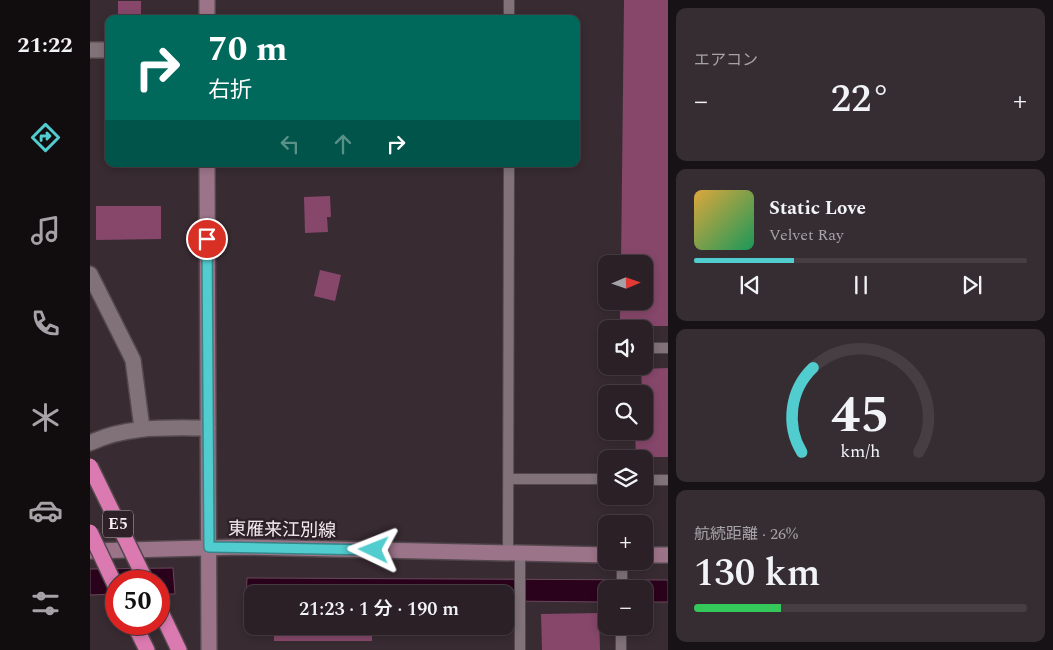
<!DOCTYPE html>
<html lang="ja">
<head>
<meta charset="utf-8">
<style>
	body { margin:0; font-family:Spectral,"Noto Sans JP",serif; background:#362d32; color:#f1f3f6; height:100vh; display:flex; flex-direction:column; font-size:19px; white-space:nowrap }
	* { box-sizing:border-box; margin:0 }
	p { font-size:16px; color:#a5a3a7 }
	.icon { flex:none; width:28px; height:28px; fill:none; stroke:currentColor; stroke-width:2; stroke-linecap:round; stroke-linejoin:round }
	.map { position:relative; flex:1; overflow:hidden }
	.side { display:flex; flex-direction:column; gap:8px; padding:8px; background:#171215; width:385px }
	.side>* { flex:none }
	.hud { position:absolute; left:15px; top:15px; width:475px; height:152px; border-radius:10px; box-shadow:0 2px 8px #0003,0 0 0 1px #463e43; background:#00695c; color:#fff; overflow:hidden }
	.needle { width:32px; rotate:88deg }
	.buttons { position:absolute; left:508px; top:255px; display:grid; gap:10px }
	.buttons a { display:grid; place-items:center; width:55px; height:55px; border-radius:10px; background:#2a2026; box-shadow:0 2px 8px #0003,0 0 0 1px #463e43; font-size:25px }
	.speed { position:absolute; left:15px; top:570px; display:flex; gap:10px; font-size:25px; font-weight:700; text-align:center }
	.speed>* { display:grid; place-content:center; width:65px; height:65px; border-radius:50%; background:#2a2026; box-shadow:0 2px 8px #0003,0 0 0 1px #463e43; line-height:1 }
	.speed .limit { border:8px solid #d22; background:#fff; color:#111 }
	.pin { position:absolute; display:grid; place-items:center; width:42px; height:42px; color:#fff; margin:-21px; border:2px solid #fff; border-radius:50%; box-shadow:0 1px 5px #0007 }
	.me { position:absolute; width:55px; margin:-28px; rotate:272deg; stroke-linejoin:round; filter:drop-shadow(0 0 4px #0008) }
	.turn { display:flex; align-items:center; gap:18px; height:105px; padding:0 20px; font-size:22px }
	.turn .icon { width:65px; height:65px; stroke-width:2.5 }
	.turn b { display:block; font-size:35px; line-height:42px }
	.lanes { display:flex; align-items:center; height:48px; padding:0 20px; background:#0003; justify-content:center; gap:25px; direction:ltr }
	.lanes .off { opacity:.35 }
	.big { font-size:38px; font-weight:600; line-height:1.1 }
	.side .tile { flex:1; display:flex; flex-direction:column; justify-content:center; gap:8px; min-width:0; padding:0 18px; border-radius:10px; background:#362d32 }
	.side .dial { align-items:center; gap:0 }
	.dial svg { height:130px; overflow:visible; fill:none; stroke:#463e43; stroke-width:7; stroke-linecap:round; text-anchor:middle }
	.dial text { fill:#f1f3f6; stroke:none }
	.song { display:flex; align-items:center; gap:15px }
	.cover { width:60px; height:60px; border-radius:8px; background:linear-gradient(135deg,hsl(40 70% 55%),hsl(150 70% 35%)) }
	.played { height:5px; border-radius:2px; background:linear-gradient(90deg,#52cdcf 30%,#463e43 30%) }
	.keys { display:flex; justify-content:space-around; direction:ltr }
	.heat { display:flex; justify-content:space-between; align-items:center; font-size:28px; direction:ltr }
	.charge { height:8px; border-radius:4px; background:linear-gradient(90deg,#34c759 26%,#463e43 0) }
	.trip { position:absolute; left:154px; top:585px; width:270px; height:50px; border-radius:10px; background:#2a2026; box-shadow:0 2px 8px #0003,0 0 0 1px #463e43; font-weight:600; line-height:50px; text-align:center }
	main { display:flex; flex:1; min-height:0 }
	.menu { display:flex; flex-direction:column; width:90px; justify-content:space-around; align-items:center; background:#110d0f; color:#a5a3a7 }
	.menu .icon { width:35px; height:35px }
	.menu .active { color:#52cdcf }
	.menu b { font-size:22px; color:#f1f3f6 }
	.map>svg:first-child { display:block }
</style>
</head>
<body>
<main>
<nav class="menu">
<b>21:22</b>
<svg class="icon active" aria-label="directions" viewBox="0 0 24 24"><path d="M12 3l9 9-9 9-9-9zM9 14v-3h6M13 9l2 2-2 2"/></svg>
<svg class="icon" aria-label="music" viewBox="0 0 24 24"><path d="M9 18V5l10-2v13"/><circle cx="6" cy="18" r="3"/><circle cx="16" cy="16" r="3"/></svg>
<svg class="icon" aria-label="phone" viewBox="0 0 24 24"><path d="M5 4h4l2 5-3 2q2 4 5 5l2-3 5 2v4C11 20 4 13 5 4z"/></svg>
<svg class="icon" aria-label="climate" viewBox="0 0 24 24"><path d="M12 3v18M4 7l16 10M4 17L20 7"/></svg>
<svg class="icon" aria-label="car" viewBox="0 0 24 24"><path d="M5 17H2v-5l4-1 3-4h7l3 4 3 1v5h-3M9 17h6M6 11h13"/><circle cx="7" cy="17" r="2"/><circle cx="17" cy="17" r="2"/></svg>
<svg class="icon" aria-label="filters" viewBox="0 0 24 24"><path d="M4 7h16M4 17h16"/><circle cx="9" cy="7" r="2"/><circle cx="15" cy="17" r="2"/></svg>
</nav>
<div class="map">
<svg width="578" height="650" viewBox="0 0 578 650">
	<rect width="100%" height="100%" fill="#382b32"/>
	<g fill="#2b021b" stroke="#68485b">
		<polygon points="83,568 85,594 69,594 69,581 26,581 26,594 0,595 0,569"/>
		<polygon points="157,578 578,580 578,602 554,602 554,589 516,589 516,602 415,601 415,594 162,594 162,600 156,600"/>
	</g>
	<g fill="#86476a">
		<polygon points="534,0 578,0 578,326 530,326 530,301 554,301 554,264 531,264"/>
		<rect x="28" y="1" width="23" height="18"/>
		<polygon points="240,196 241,217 237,217 238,232 215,233 214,197"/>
		<polygon points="6,206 71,206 71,239 6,240"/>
		<polygon points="230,270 251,275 245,301 224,296"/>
		<polygon points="578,368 578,457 546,457 545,431 554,431 551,369"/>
		<polygon points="509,613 510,650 452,650 451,614"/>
		<rect x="184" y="626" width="98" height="15"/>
	</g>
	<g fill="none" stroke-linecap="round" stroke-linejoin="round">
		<defs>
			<g id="lane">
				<polyline points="419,0 419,19"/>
				<polyline points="554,348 578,348"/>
				<polyline points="419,479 516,479"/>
				<polyline points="554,480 578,480"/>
				<polyline points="418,554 419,164"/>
				<polyline points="430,555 430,650"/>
				<polyline points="532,589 532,561"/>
				<polyline points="531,650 531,626"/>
			</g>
			<g id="street">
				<polyline points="0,50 19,50"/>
				<polyline points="0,274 43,360 52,428"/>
				<path d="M0 443C37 425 77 428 118 428"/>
			</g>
			<g id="secondary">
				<polyline points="117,19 117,0"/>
				<polyline points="117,164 119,650"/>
				<polyline points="0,551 151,547 516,555"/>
				<polyline points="554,555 578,555"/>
			</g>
			<g id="highway">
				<polyline points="69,608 89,650"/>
				<polyline points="44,624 57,650"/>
			</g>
		</defs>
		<use href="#lane" stroke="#53484d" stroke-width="12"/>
		<use href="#street" stroke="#53484d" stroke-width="18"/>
		<use href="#secondary" stroke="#53484d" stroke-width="18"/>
		<use href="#highway" stroke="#53484d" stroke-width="18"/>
		<use href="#lane" stroke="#817279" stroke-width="10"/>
		<use href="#street" stroke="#817279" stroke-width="15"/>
		<use href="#secondary" stroke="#9c748a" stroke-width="15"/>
		<use href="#highway" stroke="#db7ab0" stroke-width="15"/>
		<defs>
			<g id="highway-bridge">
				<polyline points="0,466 56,581"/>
				<polyline points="0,532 26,587"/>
			</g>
		</defs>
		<use href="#highway-bridge" stroke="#53484d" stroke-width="18" stroke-linecap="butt"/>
		<use href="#highway-bridge" stroke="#db7ab0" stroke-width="15"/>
	</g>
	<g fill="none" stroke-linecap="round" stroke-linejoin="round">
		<defs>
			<polyline id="route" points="117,239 119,547 284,550"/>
		</defs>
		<use href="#route" stroke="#358587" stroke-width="12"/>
		<use href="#route" stroke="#52cdcf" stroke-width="9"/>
	</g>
	<g text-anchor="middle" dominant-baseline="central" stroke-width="5" stroke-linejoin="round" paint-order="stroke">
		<rect fill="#2e2128" stroke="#bab0b5" stroke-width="1" x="13" y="510.5" width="30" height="27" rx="4"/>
		<g font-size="16" font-weight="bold" fill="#f6edf1">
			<text x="28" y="524">E5</text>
		</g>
		<g font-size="18" fill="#f6edf1" stroke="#2e2128">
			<text transform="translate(192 530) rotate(1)">東雁来江別線</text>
		</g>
	</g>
</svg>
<div class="buttons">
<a><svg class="needle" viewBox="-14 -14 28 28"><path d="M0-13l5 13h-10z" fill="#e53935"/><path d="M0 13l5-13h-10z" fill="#a5a3a7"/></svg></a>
<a><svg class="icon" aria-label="sound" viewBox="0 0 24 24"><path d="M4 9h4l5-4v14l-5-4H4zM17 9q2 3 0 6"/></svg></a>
<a><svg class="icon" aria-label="search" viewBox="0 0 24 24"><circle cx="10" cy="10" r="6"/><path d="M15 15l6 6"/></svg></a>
<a><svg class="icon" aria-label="layers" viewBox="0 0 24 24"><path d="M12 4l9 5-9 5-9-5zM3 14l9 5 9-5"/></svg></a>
<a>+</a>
<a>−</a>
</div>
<div class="speed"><div class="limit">50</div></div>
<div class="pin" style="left:117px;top:239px;background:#d93025"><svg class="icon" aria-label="arrive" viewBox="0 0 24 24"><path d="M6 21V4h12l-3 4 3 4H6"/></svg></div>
<svg class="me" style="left:284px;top:550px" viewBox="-20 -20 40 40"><path d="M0-17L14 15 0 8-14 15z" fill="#52cdcf" stroke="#fff" stroke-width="4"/></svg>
<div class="trip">21:23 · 1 分 · 190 m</div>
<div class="hud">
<div class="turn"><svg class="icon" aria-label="right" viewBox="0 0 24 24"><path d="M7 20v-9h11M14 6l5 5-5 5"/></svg><div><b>70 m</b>右折</div></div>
<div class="lanes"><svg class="icon off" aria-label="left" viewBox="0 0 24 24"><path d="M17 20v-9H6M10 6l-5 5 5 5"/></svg><svg class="icon off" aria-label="ahead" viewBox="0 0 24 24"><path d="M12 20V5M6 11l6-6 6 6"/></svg><svg class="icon" aria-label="right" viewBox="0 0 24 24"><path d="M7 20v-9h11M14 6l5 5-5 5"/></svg></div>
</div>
</div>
<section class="side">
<div class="tile"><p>エアコン</p>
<div class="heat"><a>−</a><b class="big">22°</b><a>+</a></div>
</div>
<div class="tile">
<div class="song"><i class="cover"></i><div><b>Static Love</b><p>Velvet Ray</p></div></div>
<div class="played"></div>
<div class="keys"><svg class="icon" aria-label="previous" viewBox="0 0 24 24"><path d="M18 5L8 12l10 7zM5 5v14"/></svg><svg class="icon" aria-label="pause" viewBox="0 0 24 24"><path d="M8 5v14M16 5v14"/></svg><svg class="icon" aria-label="next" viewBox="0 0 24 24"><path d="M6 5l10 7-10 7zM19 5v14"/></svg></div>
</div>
<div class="tile dial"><svg viewBox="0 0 100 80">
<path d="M14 69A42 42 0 1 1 86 69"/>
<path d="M14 69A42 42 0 0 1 21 17" stroke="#52cdcf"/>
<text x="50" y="56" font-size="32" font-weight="700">45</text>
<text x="50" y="72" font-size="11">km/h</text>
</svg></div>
<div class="tile"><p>航続距離 · 26%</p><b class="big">130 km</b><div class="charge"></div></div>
</section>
</main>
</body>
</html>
